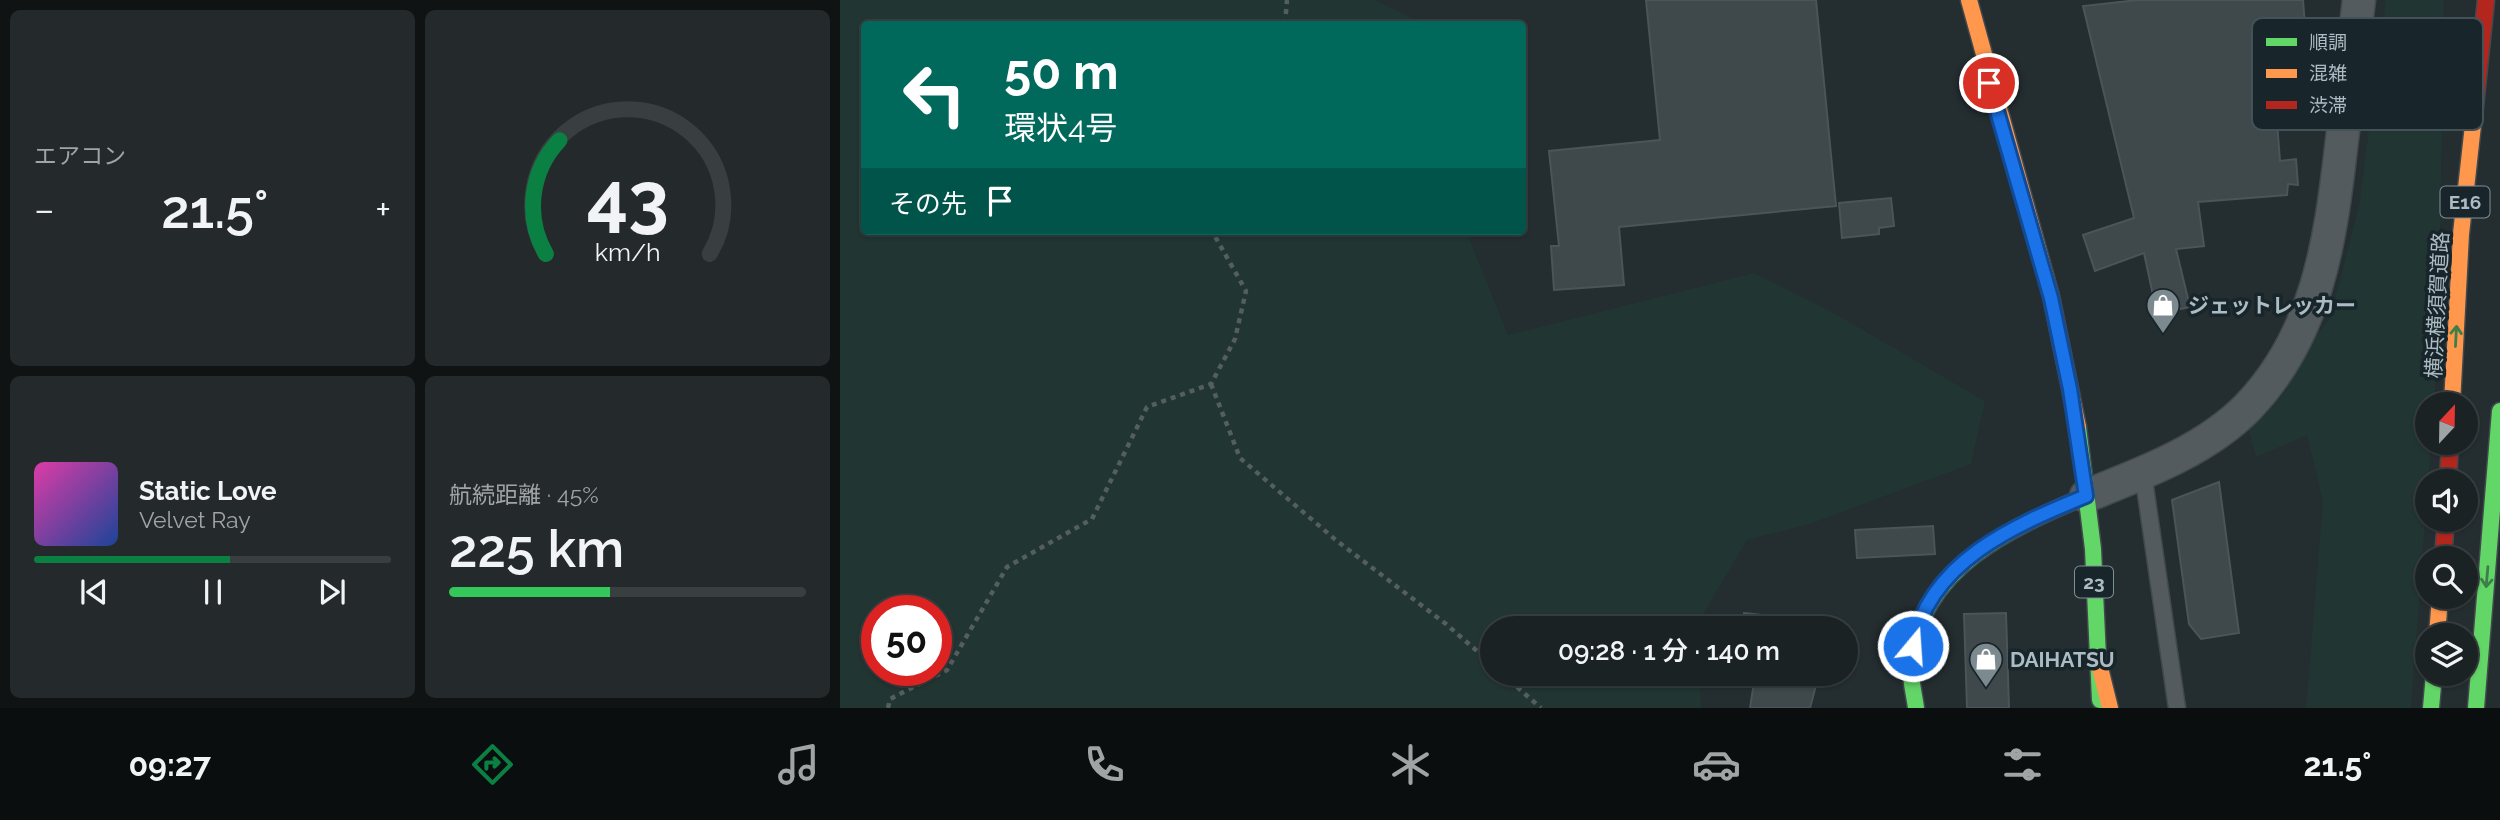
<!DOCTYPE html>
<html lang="ja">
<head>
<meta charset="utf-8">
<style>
	body { margin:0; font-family:Raleway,"Noto Sans JP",sans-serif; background:#242a2c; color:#f1f3f6; height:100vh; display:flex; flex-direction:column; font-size:26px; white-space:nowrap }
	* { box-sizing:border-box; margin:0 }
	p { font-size:23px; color:#a0a4a6 }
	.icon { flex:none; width:38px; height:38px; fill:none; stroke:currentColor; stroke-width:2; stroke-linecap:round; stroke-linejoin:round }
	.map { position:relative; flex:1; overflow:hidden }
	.details { display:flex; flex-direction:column; gap:10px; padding:10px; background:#0f1314; width:840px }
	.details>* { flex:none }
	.guide { position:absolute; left:21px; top:21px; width:665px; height:214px; border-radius:7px; box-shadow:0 2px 5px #0004,0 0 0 2px #393f41; background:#00695c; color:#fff; overflow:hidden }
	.needle { width:46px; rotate:22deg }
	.controls { position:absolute; left:1575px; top:392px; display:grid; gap:14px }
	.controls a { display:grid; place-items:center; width:63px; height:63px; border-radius:50%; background:#1b2224; box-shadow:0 2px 5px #0004,0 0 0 2px #393f41; font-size:35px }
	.speed { position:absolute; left:21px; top:595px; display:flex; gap:14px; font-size:35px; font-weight:700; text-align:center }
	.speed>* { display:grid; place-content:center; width:91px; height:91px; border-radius:50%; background:#1b2224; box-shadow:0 2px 5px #0004,0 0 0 2px #393f41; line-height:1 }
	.speed .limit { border:10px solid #d22; background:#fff; color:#111 }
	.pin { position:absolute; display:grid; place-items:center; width:60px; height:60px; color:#fff; margin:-30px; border:4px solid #fff; border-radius:50%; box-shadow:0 2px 7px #0007 }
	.me { position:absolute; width:77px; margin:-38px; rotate:18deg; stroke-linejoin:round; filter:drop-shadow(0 0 5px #0008) }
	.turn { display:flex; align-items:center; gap:24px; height:147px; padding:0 28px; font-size:32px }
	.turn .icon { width:91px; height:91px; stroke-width:2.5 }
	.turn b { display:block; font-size:49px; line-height:60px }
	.then { display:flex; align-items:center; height:66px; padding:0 28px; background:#0003; gap:14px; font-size:26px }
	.big { font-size:52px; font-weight:600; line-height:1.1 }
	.details .card { flex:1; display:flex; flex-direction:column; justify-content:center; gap:10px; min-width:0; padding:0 24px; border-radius:10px; background:#242a2c }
	.details .dial { align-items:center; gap:0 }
	.dial svg { height:182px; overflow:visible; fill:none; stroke:#393f41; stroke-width:7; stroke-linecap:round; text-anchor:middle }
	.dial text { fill:#f1f3f6; stroke:none }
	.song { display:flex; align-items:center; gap:21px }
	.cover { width:84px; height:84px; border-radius:10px; background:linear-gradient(135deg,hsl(320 70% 55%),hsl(220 70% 35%)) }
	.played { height:7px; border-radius:4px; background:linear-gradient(90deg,#0b8043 55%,#393f41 55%) }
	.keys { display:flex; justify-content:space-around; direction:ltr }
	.heat { display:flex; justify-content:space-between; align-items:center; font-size:38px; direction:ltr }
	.charge { height:10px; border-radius:5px; background:linear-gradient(90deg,#34c759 45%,#393f41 0) }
	.details .tiles { flex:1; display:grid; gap:10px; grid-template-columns:repeat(2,1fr) }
	.trip { position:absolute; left:640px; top:616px; width:378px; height:70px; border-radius:35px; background:#1b2224; box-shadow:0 2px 5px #0004,0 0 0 2px #393f41; font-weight:600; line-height:70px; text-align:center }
	.tabs { display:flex; height:112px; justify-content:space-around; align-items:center; background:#0b0e0e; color:#a0a4a6 }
	.tabs .icon { width:49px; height:49px }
	.tabs .on { color:#0b8043 }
	.tabs b { font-size:32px; color:#f1f3f6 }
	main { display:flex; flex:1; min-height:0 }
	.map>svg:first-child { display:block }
</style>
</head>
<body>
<main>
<section class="details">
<div class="tiles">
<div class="card"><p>エアコン</p>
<div class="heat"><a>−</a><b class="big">21.5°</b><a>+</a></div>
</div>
<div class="card dial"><svg viewBox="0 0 100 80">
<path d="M14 69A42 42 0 1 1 86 69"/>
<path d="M14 69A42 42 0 0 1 20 19" stroke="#0b8043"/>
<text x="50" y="56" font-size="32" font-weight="700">43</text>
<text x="50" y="72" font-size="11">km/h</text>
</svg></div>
<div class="card">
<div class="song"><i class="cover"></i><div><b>Static Love</b><p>Velvet Ray</p></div></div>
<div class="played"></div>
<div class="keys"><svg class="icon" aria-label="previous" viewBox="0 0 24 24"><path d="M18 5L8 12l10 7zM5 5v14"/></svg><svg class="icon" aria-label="pause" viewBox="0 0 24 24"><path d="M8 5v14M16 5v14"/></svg><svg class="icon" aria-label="next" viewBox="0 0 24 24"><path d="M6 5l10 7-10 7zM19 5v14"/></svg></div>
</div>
<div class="card"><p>航続距離 · 45%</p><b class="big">225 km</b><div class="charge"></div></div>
</div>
</section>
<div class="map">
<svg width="1660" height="708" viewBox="0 0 1660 708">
	<rect width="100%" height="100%" fill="#242d30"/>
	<g fill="#213532" fill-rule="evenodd">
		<path d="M0 0H535L585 24H24V231H626L668 335 914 273 994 313 1145 401 1131 464 967 525 907 540 858 623V628H653V674H860L861 708H0ZM37 611H96V670H37Z"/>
		<polygon points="1546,0 1604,0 1598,353 1594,404 1587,404 1587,443 1591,443 1571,708 1466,708 1483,502 1467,435 1416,457 1407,424 1490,318 1519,206"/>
	</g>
	<g fill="#3f484b" stroke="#4b5458" stroke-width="2">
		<polygon points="806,0 976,0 996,206 779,227 784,285 714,290 711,246 719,246 709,151 820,140"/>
		<polygon points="1298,0 1463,0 1467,53 1432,56 1440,161 1456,159 1458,185 1448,184 1447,195 1358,202 1364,246 1336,249 1350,307 1317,314 1304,253 1255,271 1243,235 1294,218 1243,6"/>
		<polygon points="1051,198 1054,226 1039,228 1039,234 1002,238 999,203"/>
		<polygon points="1379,482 1399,633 1361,639 1349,624 1332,500"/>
		<polygon points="1093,526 1095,554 1017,558 1015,530"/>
		<polygon points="904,613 983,622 982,628 901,628"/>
		<polygon points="1166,613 1169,708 1127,708 1124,614"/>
		<polygon points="903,674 979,674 970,708 910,708 915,676"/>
	</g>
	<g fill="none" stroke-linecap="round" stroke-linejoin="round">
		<defs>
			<polyline id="lane" points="1303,473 1337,708"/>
			<path id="street" d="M1246 496C1301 474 1365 451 1408 407 1477 335 1490 243 1501 148 1507 99 1513 49 1519 0"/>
			<g id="fast">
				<polyline points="1238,427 1253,549 1260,700"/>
				<path d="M1076 708C1074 692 1069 676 1071 660 1081 568 1170 528 1246 496"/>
				<polyline points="1591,708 1594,674"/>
				<polyline points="1636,708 1660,411"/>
			</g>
			<g id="slow">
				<polyline points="1129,0 1211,296 1238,427"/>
				<polyline points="1612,404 1621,234 1634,116"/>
				<polyline points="1597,635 1600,597"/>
				<polyline points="1260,668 1270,708"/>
			</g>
			<g id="jam">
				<polyline points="1634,116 1646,0"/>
				<polyline points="1608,481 1610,443"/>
				<polyline points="1603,558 1606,520"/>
			</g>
		</defs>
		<use href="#lane" stroke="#41494d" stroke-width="19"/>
		<use href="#street" stroke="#41494d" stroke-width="35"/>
		<use href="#fast" stroke="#41494d" stroke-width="19"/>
		<use href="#slow" stroke="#41494d" stroke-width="19"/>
		<use href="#jam" stroke="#41494d" stroke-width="19"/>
		<g stroke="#555e5f" stroke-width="4.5" stroke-dasharray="5 5" stroke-linecap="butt">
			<polyline points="445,24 447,0"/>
			<polyline points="371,384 400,458 497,541 606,624 653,665"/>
			<polyline points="662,674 701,708"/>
			<polyline points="48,708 50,699 107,670 167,567 252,519 307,407 371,384 395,339 406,291 372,231"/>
		</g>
		<use href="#lane" stroke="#535b5e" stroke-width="16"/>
		<use href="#street" stroke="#535b5e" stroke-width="32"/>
		<use href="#fast" stroke="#63d668" stroke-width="16"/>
		<use href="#slow" stroke="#ff974d" stroke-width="16"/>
		<use href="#jam" stroke="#b3261e" stroke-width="16"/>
	</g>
	<defs><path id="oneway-shaft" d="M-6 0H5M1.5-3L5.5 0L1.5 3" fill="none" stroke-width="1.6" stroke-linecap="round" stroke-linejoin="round" transform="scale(1.75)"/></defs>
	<g stroke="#3e7e49">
		<use href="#oneway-shaft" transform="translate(1616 336) rotate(-87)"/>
		<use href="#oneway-shaft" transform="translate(1647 577) rotate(95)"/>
	</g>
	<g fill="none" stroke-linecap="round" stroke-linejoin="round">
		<defs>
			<path id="route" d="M1073 646C1088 562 1175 525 1246 496L1230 389 1211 298 1149 83"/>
		</defs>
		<use href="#route" stroke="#114b97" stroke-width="18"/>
		<use href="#route" stroke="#1a73e8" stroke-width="12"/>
	</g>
	<defs>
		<symbol id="shop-pin" viewBox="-11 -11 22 30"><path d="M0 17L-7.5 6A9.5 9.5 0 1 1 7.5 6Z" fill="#7c8a90" stroke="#18252a"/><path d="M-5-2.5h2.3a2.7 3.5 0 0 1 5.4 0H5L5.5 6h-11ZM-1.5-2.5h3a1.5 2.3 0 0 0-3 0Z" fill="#fff"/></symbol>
	</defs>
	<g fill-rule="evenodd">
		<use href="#shop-pin" x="1304" y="286" width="38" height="52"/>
		<use href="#shop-pin" x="1127" y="640" width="38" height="52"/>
	</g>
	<g text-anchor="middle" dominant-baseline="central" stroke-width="7" stroke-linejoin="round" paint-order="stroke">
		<g fill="#18252a" stroke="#808f95" stroke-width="2">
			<rect x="1600.5" y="186.5" width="49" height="31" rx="5"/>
			<rect x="1235" y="566.5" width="38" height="31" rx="5"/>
		</g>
		<g font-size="19" font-weight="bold" fill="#acbcc3">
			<text x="1625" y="202">E16</text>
			<text x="1254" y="582">23</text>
		</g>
		<g font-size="21" font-weight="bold" fill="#acbcc3" stroke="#18252a" text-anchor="start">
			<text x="1348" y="305">ジェットレッカー</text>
			<text x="1170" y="659">DAIHATSU</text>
		</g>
		<g font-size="21" fill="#acbcc3" stroke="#18252a">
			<text transform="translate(1597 305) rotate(-87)">横浜横須賀道路</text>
		</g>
	</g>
	<rect x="1412" y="18" width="231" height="112" rx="10" fill="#18252a" stroke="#445258" stroke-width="2"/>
	<rect x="1426" y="38" width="31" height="8" fill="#63d668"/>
	<rect x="1426" y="69" width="31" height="9" fill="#ff974d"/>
	<rect x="1426" y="101" width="31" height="8" fill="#b3261e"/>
	<g font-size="19" fill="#acbcc3">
		<text x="1469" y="49">順調</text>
		<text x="1469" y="80">混雑</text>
		<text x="1469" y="112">渋滞</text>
	</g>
</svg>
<div class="controls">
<a><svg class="needle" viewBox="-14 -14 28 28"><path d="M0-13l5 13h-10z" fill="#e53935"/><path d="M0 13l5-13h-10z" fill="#a0a4a6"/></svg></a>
<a><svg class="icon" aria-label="sound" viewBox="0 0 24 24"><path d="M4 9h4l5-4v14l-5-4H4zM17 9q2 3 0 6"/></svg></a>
<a><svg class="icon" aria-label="search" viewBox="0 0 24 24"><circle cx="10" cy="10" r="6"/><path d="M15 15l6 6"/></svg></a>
<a><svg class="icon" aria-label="layers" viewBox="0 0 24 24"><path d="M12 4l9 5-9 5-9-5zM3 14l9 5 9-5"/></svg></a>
</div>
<div class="speed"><div class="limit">50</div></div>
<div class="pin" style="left:1149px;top:83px;background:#d93025"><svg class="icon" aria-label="arrive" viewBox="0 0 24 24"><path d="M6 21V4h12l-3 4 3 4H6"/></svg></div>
<svg class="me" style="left:1073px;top:646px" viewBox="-20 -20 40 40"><circle r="17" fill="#1a73e8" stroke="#fff" stroke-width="3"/><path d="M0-11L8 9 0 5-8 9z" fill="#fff"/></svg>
<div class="trip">09:28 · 1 分 · 140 m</div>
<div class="guide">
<div class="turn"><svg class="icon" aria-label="left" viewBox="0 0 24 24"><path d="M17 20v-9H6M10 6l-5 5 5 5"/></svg><div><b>50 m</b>環状4号</div></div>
<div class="then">その先<svg class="icon" aria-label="arrive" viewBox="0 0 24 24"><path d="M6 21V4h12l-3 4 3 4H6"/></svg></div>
</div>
</div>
</main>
<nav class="tabs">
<b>09:27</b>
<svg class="icon on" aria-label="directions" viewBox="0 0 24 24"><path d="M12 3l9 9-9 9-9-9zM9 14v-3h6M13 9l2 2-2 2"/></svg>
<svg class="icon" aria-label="music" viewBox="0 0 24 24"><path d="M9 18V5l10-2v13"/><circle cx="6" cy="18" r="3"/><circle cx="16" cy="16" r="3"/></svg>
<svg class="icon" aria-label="phone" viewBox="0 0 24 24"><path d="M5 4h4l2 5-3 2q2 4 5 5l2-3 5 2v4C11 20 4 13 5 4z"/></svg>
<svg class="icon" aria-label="climate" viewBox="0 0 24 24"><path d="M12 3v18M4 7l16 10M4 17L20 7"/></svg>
<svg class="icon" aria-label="car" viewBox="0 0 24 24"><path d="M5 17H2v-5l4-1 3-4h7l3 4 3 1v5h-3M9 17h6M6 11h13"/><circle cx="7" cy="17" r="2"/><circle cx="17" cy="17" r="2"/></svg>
<svg class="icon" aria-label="filters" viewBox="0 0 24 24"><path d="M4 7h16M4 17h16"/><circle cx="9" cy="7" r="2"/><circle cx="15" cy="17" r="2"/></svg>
<b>21.5°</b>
</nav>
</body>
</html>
